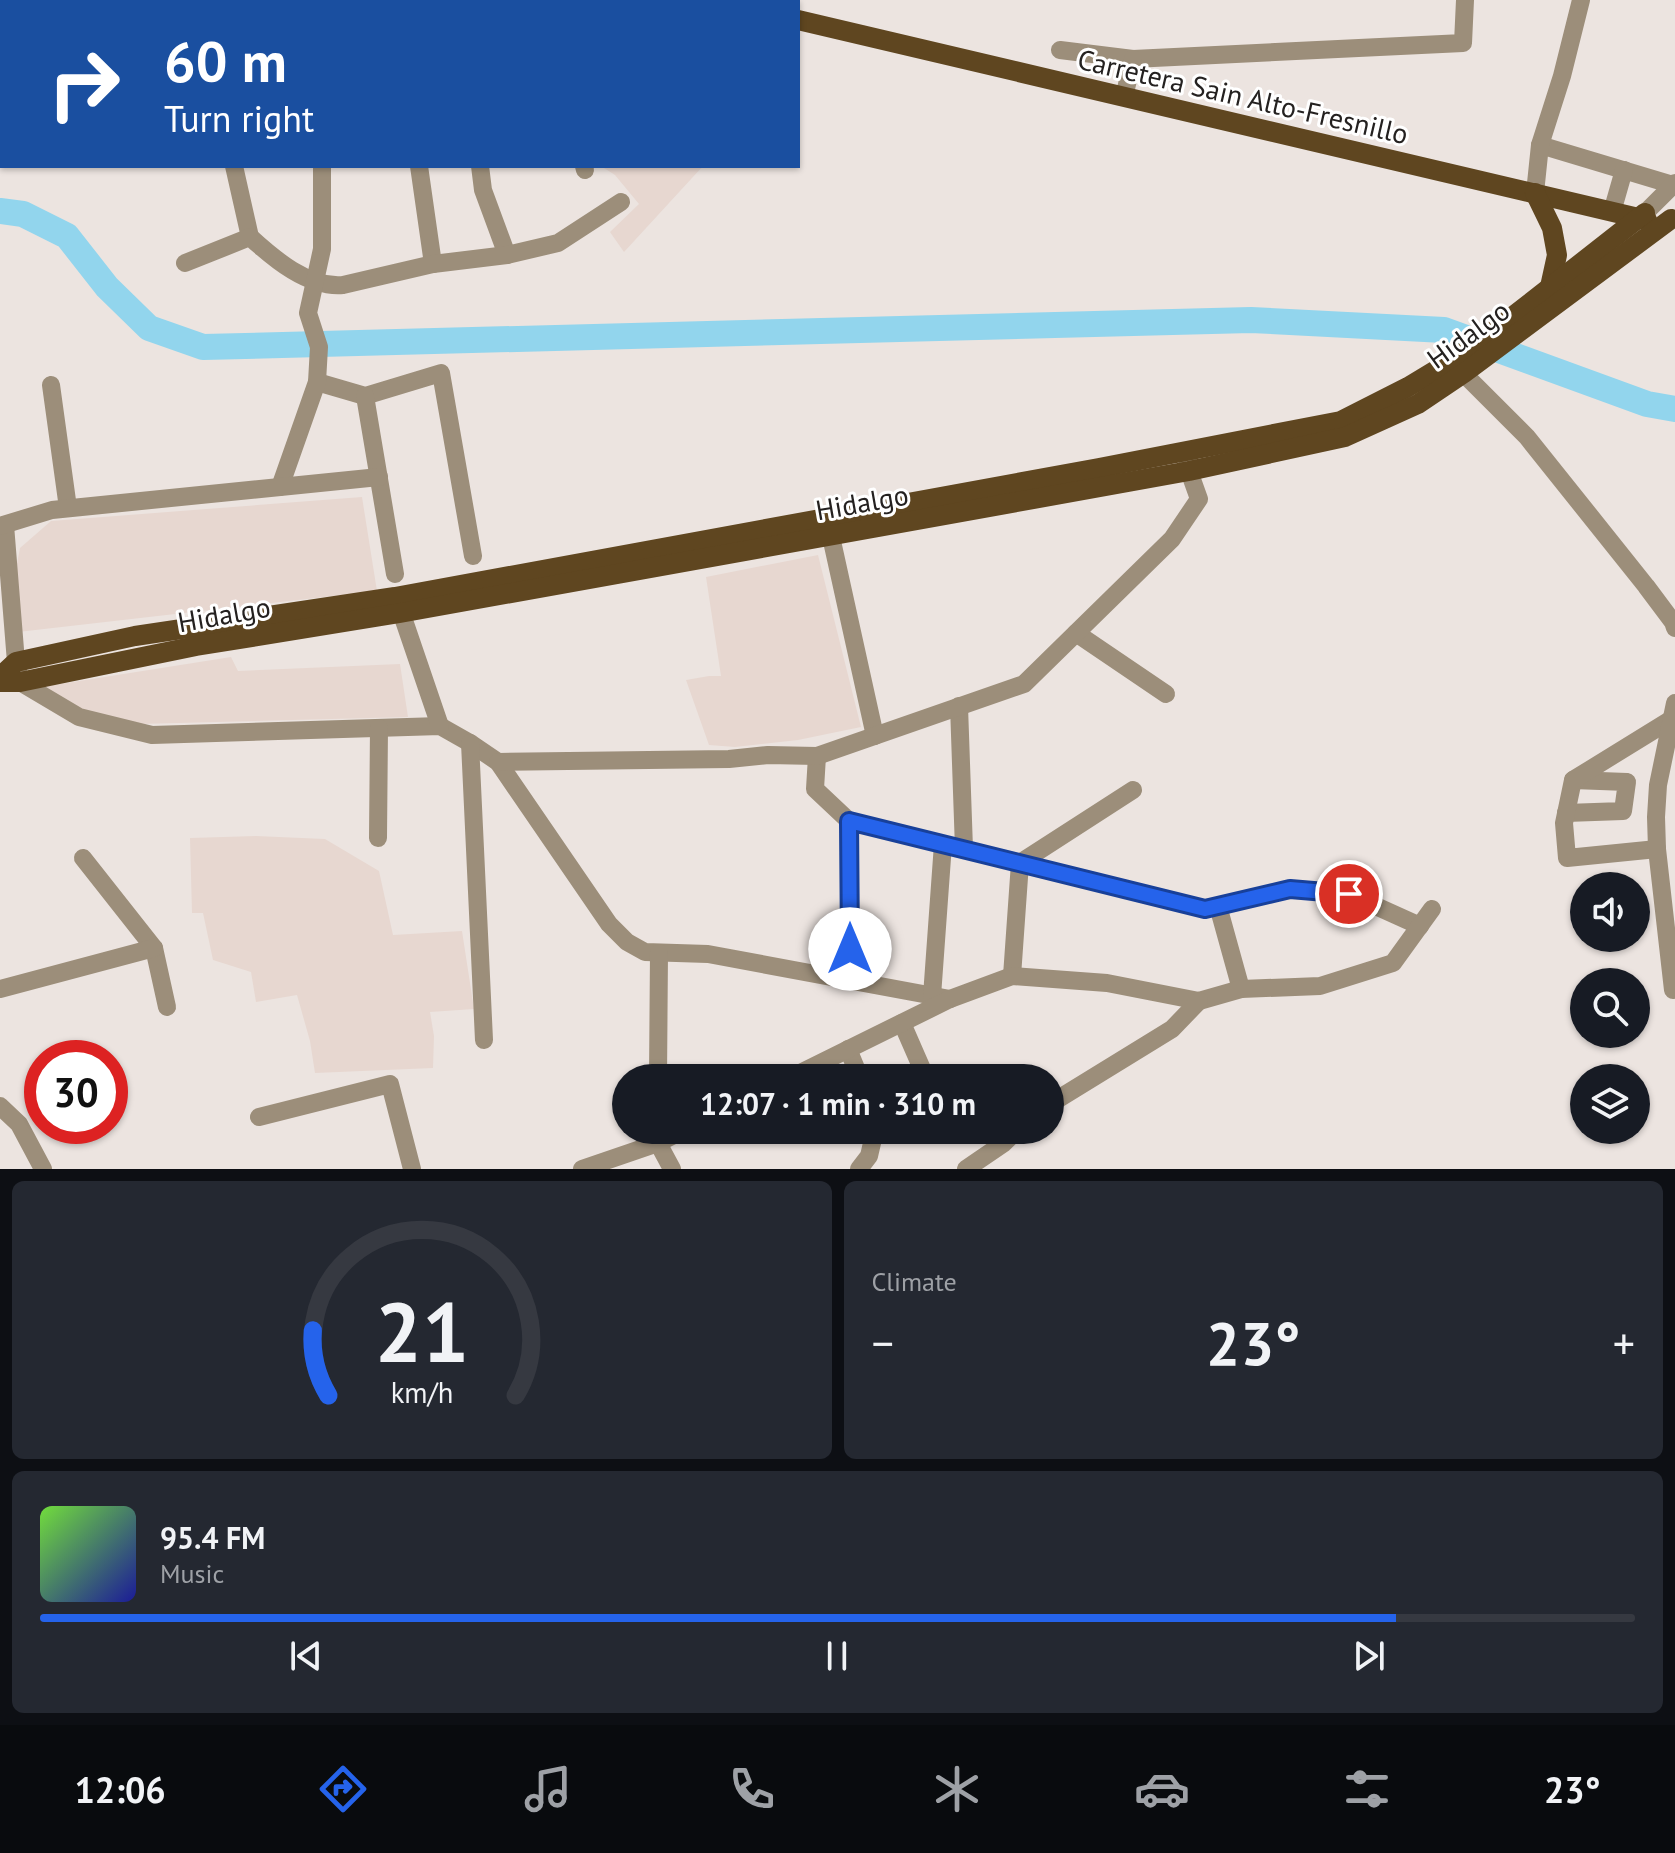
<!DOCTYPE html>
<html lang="en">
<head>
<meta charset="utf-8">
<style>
	body { margin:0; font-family:"PT Sans",sans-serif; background:#242831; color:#f1f3f6; height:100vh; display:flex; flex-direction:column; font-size:30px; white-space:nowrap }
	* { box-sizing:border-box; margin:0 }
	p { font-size:26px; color:#9ea1a6 }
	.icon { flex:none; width:44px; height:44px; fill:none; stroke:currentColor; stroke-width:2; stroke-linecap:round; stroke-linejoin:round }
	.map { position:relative; height:1169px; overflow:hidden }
	.side { display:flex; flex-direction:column; gap:12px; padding:12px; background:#0d0f14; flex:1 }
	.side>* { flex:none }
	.top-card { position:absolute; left:0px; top:0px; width:800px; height:168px; box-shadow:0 2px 6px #0004; background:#1a4fa0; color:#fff; overflow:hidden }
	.fabs { position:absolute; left:1570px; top:872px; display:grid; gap:16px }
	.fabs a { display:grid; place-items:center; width:80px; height:80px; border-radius:50%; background:#171b24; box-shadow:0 2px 6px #0004; font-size:40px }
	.speed { position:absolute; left:24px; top:1040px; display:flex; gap:16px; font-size:40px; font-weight:700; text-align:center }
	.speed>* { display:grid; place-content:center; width:104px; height:104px; border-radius:50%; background:#171b24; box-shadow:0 2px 6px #0004; line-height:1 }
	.speed .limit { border:12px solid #d22; background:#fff; color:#111 }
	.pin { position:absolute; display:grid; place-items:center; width:68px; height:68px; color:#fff; margin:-34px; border:4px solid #fff; border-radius:50%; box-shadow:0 2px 8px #0007 }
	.me { position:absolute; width:88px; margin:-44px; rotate:0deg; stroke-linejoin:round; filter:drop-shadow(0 0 6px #0008) }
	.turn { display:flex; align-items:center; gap:28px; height:168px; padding:0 32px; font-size:36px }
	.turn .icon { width:104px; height:104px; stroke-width:2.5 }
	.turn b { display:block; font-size:56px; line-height:68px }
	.big { font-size:60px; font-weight:700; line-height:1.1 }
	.side .widget { flex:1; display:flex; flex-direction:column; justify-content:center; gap:12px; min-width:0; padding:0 28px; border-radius:12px; background:#242831 }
	.side .dial { align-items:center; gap:0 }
	.dial svg { height:208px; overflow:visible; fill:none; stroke:#363941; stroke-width:7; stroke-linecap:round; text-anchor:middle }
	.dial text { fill:#f1f3f6; stroke:none }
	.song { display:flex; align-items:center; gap:24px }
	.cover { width:96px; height:96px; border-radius:12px; background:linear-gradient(135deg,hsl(100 70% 55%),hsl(240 70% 35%)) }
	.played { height:8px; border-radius:4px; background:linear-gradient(90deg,#2563eb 85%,#363941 85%) }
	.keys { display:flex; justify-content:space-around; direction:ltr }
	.heat { display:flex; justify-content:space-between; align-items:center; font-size:44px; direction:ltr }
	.side .tiles { flex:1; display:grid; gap:12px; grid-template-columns:1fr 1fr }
	.widget:last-child { grid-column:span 2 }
	.trip { position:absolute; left:612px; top:1064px; width:452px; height:80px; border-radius:40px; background:#171b24; box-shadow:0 2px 6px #0004; font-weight:700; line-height:80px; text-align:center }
	.tab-bar { display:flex; height:128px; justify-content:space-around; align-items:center; background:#090b0e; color:#9ea1a6 }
	.tab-bar .icon { width:56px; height:56px }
	.tab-bar .active { color:#2563eb }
	.tab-bar b { font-size:36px; color:#f1f3f6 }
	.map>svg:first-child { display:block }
</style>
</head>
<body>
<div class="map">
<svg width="1675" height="1169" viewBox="0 0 1675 1169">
	<rect width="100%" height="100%" fill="#ece4e0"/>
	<g fill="#e7d7d0">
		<polygon points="601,166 703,166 624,252 610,232 639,204 615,175"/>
		<polygon points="362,497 377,591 18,632 15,574 20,548 51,521"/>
		<polygon points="818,555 861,727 798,740 735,747 709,745 686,680 709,676 721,676 706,577"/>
		<polygon points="231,657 238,671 400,664 408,717 140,724 93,714 35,688"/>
		<polygon points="256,836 325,839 379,871 393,935 462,931 474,1009 430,1012 434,1036 433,1068 315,1073 310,1041 297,995 256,1002 251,972 213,960 203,913 192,913 190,838"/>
	</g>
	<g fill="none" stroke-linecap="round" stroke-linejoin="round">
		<polyline stroke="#92d5ed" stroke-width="26" points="0,211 23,214 67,236 107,287 149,328 203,347 1251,320 1444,330 1647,404 1675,409"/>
		<g stroke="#9c8e7a" stroke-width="18">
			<polyline points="2,0 2,2"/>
			<polyline points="77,0 78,2"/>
			<polyline points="258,0 259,2"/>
			<polyline points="17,2 27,0"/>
			<polyline points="572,2 575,0"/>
			<polyline points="1060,50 1133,59 1463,43 1465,0"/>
			<polyline points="1124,97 1133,59"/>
			<polyline points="0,113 2,113"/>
			<polyline points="1540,145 1673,185"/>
			<polyline points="234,166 250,237"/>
			<polyline points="419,166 433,264"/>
			<polyline points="480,166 483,190 507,255"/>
			<polyline points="584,166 585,170"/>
			<polyline points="1535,193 1540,145 1562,76 1581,0"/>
			<polyline points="1612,212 1624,170"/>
			<polyline points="1645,213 1675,183"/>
			<path d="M185 263 250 237C274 259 308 288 343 285L433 264 507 255 558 243 621 202"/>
			<polyline points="1453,363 1527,437 1646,586 1673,622 1675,628"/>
			<polyline points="317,382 365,396 441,373 473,556"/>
			<polyline points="51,385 68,508"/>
			<polyline points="365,396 395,574"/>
			<polyline points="280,487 317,382 319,347 308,313 322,249 322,166"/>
			<polyline points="828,523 875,736"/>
			<polyline points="5,525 16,662 20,682 79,717 152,735 440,726 470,743 498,762 609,924 627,942 645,952 708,954 950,999"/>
			<polyline points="0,526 52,510 379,477"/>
			<polyline points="397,600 440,726"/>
			<polyline points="1076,633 1166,694"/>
			<polyline points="959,706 964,849"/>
			<polyline points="470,743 484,1040"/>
			<polyline points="817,756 815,789 849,821 1205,909 1290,889 1349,894 1420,926"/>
			<polyline points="498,762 729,759 768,755 817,756 1024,684 1172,539 1199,499 1189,471 1187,457"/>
			<polyline points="1566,813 1623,811 1627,782 1573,780"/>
			<polyline points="849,821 850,981"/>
			<polyline points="378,838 379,728"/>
			<polyline points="1657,849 1567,858 1564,823 1573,780 1672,719"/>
			<polyline points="83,858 154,948 167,1007"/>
			<polyline points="1218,906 1241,989"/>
			<polyline points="1012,976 1020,863 1133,790"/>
			<polyline points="0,989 154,948"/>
			<polyline points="1673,990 1657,849 1656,817 1658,785 1675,703"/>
			<polyline points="932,996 943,844"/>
			<polyline points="902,1023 926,1078"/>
			<polyline points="848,1049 860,1078"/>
			<polyline points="658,1078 659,953"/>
			<polyline points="790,1078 950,999 1012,976 1107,983 1199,1001 1241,989 1320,986 1393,963 1432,909"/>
			<polyline points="1050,1104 1172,1029 1199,1001"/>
			<polyline points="0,1106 19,1124 43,1169"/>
			<polyline points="259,1117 390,1084 412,1169"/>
			<polyline points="658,1131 658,1143 672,1169"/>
			<polyline points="582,1169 658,1143 684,1130"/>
			<polyline points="859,1169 869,1156 875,1130"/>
			<polyline points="966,1169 1004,1143 1017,1130"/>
		</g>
		<g stroke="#5f4620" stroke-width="20">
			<polyline points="711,0 720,2"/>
			<polyline points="737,0 746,2"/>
			<polyline points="798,20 1647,220"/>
			<polyline points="1535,193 1552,228 1557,255 1550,287"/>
			<polyline points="0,677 16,662 135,636 395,597 1099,468 1341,421 1408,387 1451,361 1498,328 1645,213"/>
			<polyline points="0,682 20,682 196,646 400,613 1189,471 1345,437 1418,404 1464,373 1671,219"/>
		</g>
	</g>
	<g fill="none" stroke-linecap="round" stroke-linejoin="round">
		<defs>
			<polyline id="route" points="850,949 849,821 1205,909 1290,889 1349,894"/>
		</defs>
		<use href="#route" stroke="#184099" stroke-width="20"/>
		<use href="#route" stroke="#2563eb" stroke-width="14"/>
	</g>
	<g text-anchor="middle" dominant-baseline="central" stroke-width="6" stroke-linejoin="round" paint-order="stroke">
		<g font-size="28" fill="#242120" stroke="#fff">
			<text transform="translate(1243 96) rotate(13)">Carretera Sain Alto-Fresnillo</text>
			<text transform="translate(1468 334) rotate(-36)">Hidalgo</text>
			<text transform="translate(862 502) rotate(-10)">Hidalgo</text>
			<text transform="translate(224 614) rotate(-10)">Hidalgo</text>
		</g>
	</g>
</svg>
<div class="fabs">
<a><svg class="icon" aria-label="sound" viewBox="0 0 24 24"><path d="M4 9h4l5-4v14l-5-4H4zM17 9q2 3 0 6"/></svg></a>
<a><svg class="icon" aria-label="search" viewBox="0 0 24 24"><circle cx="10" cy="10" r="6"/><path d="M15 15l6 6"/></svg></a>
<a><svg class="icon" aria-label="layers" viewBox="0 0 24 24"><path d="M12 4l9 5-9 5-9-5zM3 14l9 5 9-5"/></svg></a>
</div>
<div class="speed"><div class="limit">30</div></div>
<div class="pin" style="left:1349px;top:894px;background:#d93025"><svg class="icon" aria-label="arrive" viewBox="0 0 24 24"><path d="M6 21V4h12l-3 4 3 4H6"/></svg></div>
<svg class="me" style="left:850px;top:949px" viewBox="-20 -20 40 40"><circle r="19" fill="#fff"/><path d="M0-13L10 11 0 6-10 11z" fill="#2563eb"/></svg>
<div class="trip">12:07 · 1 min · 310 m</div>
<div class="top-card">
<div class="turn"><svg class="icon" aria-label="right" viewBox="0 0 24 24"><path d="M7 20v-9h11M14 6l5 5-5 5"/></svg><div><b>60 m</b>Turn right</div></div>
</div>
</div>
<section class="side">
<div class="tiles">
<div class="widget dial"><svg viewBox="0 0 100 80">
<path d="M14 69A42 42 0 1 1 86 69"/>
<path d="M14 69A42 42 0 0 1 8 44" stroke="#2563eb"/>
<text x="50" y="56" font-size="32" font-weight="700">21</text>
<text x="50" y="72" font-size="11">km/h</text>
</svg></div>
<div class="widget"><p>Climate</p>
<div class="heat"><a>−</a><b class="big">23°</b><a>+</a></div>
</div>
<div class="widget">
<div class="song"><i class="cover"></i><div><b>95.4 FM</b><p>Music</p></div></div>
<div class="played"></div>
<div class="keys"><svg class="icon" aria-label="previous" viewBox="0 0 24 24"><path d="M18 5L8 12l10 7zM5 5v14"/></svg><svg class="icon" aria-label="pause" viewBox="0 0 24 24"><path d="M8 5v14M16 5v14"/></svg><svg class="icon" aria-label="next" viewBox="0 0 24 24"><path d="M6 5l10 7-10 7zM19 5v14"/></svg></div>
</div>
</div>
</section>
<nav class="tab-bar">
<b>12:06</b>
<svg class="icon active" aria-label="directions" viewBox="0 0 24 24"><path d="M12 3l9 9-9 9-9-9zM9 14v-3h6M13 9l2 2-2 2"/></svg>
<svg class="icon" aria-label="music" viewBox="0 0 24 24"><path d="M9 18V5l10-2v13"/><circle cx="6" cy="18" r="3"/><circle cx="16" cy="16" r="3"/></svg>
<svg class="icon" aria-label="phone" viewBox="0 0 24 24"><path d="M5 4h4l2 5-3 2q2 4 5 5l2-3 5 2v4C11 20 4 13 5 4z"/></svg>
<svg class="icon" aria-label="climate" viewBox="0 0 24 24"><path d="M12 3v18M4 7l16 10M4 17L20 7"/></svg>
<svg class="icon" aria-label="car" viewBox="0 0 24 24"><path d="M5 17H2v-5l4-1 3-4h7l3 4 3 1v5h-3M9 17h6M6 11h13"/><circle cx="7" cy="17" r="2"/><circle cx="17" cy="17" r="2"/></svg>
<svg class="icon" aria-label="filters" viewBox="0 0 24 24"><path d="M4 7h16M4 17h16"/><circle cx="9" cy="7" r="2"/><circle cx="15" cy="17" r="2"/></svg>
<b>23°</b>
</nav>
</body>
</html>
